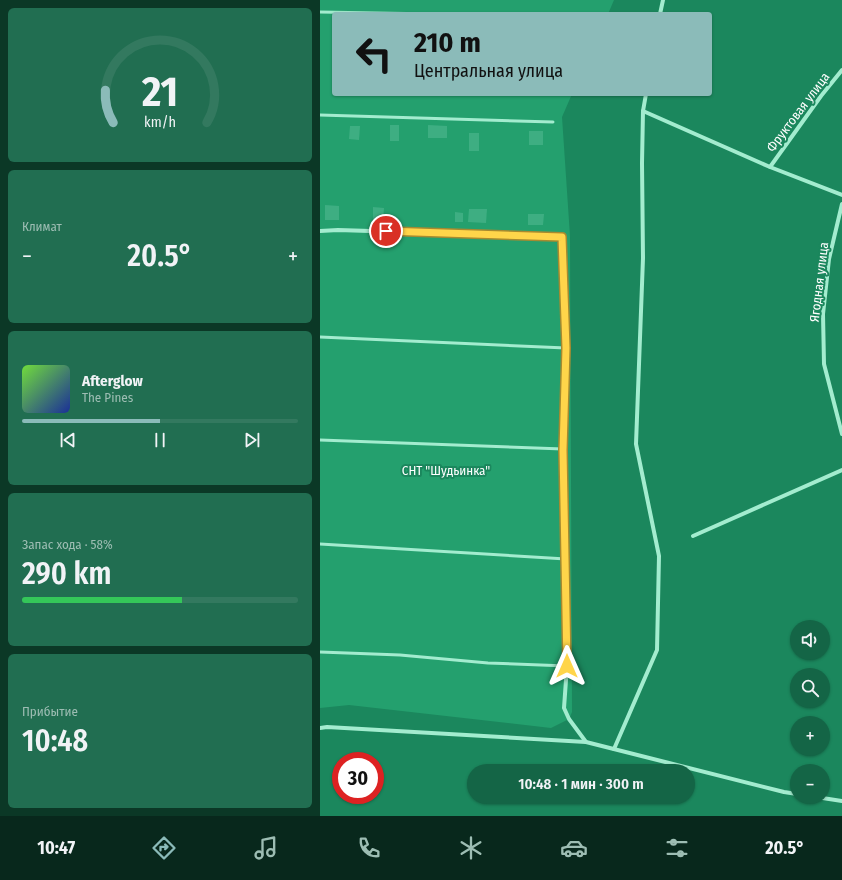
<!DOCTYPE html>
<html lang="ru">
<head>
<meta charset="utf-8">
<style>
	body { margin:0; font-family:"Fira Sans Condensed",sans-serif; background:#216e51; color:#f1f3f6; height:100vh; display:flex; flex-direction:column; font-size:15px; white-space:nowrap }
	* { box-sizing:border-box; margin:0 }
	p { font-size:13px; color:#9dbdb3 }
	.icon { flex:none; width:22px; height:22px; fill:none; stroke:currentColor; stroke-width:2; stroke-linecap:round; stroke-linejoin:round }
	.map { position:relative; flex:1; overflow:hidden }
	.details { display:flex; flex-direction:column; gap:8px; padding:8px; background:#0b3826; width:320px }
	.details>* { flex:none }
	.guide { position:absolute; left:12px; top:12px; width:380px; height:84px; border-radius:4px; box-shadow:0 1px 3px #0004; background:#8bbbb9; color:#111; overflow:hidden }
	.buttons { position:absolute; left:470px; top:620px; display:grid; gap:8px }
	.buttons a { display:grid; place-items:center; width:40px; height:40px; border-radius:50%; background:#146546; box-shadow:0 1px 3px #0004; font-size:20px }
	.speed { position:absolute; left:12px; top:752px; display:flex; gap:8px; font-size:20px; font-weight:700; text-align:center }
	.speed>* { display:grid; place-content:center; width:52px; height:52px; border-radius:50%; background:#146546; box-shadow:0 1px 3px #0004; line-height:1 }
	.speed .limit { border:6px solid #d22; background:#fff; color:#111 }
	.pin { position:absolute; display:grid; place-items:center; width:34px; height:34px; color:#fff; margin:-17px; border:2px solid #fff; border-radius:50%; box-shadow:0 1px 4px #0007 }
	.me { position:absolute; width:44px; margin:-22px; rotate:0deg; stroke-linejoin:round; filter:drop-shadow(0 0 3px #0008) }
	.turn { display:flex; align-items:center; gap:14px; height:84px; padding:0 16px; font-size:18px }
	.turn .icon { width:52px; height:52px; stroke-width:2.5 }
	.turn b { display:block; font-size:28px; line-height:34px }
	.big { font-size:30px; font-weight:600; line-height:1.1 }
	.details .card { flex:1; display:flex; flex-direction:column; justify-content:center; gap:6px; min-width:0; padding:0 14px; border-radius:6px; background:#216e51 }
	.details .dial { align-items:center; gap:0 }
	.dial svg { height:104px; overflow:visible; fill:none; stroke:#33795f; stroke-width:7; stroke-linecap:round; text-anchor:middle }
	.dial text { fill:#f1f3f6; stroke:none }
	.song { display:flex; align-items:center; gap:12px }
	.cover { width:48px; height:48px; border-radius:6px; background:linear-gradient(135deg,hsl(100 70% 55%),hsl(230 70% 35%)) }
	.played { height:4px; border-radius:2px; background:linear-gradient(90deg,#8bbbb9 50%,#33795f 50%) }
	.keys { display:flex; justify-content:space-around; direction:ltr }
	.heat { display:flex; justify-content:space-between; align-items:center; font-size:22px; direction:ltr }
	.charge { height:6px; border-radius:3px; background:linear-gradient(90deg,#34c759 58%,#33795f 0) }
	.trip { position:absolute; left:147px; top:764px; width:228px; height:40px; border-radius:20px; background:#146546; box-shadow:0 1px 3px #0004; font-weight:600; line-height:40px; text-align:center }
	.menu { display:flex; height:64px; justify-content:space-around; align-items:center; background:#08281c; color:#9dbdb3 }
	.menu .icon { width:28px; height:28px }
	.menu .active { color:#8bbbb9 }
	.menu b { font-size:18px; color:#f1f3f6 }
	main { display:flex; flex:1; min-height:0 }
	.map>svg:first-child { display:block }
</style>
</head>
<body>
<main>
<section class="details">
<div class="card dial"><svg viewBox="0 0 100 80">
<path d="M14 69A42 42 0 1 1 86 69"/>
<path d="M14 69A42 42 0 0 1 8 44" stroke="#8bbbb9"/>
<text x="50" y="56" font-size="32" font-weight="700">21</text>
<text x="50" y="72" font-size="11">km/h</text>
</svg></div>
<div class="card"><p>Климат</p>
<div class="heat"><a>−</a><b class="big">20.5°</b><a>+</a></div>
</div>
<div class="card">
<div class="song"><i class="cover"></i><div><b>Afterglow</b><p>The Pines</p></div></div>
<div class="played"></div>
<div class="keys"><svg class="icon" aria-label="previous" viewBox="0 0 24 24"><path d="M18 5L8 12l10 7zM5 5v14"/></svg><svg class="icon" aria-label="pause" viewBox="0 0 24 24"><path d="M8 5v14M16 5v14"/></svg><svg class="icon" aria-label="next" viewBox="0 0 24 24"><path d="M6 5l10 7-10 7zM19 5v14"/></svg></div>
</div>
<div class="card"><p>Запас хода · 58%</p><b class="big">290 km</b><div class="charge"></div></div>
<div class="card"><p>Прибытие</p><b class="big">10:48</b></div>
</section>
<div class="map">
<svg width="522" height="816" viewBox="0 0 522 816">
	<rect width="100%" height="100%" fill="#1b875d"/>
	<polygon fill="#24a06e" points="0,0 294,0 288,14 14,14 14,94 252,94 242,117 250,236 252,712 249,719 231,728 29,705 0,708"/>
	<g fill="#3eae82">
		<rect x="70" y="125" width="9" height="16"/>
		<polygon points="108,125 127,126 127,138 108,138"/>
		<polygon points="30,126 40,126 39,140 29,139"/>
		<rect x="209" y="131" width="14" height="14"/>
		<rect x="149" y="133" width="10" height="18"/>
		<polygon points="5,205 19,206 19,220 5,220"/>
		<polygon points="53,207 64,208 63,221 53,221"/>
		<polygon points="149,209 167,209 166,223 148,222"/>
		<polygon points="135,212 143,213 143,222 135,222"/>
		<polygon points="208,214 224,214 223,225 208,225"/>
	</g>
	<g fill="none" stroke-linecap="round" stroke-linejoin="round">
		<g stroke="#a3eccf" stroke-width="3">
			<polyline points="0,12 115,14"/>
			<polyline points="0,115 233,122"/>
			<polyline points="0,337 246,348"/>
			<polyline points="0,440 243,449"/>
			<polyline points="0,544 246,559"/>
			<polyline points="0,652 80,655 168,663 247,666"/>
		</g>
		<g stroke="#a3eccf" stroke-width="4">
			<polyline points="340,14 343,0"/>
			<polyline points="323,111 450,167 522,195"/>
			<polyline points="450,167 501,96 522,70"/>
			<polyline points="522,204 509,259 503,314 504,364 522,434"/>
			<polyline points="0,231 18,230 242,237 246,348 243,449 247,666 244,708 249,719 266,742 464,792 477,794"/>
			<polyline points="373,536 522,470"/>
			<polyline points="0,728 7,727 266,742"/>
			<polyline points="294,749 337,650 339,556 316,444 323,258 322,163 323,111 326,94"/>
			<polyline points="496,797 522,801"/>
		</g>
	</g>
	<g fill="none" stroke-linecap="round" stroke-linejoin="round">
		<defs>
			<polyline id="route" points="66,231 242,237 246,348 243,450 247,666"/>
		</defs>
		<use href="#route" stroke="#a68a30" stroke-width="10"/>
		<use href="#route" stroke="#ffd54a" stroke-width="7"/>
	</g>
	<g text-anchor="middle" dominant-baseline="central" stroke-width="4" stroke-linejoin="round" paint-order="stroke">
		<g font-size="13" fill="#fff" stroke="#1b875d">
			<text transform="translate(478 112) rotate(-53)">Фруктовая улица</text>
			<text transform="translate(499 282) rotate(-83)">Ягодная улица</text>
		</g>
		<g font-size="13" fill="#fff" stroke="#1b875d">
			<text x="126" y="470">СНТ "Шудьинка"</text>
		</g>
	</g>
</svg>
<div class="buttons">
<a><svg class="icon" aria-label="sound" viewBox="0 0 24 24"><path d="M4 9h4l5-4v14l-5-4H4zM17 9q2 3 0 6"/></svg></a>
<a><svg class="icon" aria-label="search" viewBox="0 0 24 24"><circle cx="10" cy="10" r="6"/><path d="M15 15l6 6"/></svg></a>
<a>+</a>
<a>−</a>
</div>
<div class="speed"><div class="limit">30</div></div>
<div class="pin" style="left:66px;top:231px;background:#d93025"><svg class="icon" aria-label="arrive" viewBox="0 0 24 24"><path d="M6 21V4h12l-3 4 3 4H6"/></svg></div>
<svg class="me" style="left:247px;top:666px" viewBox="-20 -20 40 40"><path d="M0-17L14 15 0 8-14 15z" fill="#ffd54a" stroke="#fff" stroke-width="4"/></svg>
<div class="trip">10:48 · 1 мин · 300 m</div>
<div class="guide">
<div class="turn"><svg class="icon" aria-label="left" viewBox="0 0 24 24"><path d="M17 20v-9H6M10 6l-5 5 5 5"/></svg><div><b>210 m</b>Центральная улица</div></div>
</div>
</div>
</main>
<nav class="menu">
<b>10:47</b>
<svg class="icon active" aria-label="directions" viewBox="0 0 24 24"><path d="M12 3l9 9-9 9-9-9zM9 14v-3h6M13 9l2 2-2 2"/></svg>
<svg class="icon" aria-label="music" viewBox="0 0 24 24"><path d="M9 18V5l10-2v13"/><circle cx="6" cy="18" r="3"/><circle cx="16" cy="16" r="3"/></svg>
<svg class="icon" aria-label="phone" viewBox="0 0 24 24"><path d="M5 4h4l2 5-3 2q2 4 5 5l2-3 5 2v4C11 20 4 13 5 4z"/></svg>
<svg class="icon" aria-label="climate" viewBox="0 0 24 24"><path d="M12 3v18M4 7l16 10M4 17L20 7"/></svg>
<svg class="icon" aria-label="car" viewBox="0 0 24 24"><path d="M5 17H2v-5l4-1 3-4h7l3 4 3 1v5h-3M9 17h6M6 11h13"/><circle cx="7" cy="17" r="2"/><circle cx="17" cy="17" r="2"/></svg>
<svg class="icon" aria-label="filters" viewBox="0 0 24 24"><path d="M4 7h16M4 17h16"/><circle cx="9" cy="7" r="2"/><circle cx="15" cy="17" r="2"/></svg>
<b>20.5°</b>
</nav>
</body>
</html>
